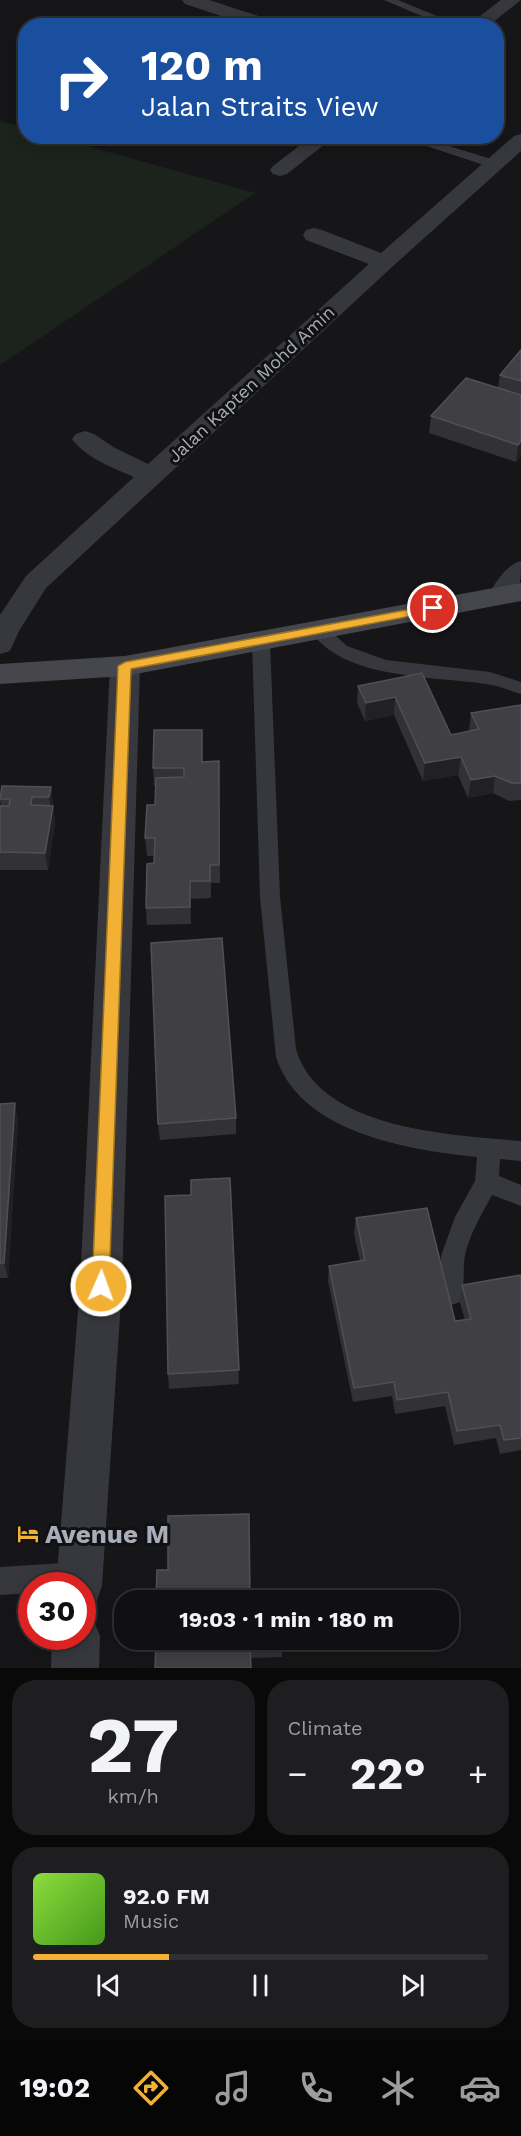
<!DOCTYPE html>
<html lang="en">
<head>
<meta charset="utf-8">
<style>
	body { margin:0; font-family:"Work Sans",sans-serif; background:#1e1e20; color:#f1f3f6; height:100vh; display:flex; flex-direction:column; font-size:22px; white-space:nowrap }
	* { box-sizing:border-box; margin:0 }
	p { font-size:20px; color:#9c9d9f }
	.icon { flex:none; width:33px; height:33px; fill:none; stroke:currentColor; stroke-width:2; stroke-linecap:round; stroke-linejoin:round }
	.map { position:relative; height:1668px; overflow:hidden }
	.details { display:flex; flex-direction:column; gap:12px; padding:12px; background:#09090a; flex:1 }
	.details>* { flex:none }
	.hud { position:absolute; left:18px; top:18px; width:486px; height:126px; border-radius:24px; box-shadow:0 3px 15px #0003,0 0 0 2px #303032; background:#1a4fa0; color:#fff; overflow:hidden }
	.speed { position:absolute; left:18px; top:1572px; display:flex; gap:12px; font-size:30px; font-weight:700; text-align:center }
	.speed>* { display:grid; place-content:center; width:78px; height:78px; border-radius:50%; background:#101012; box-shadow:0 3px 15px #0003,0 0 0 2px #303032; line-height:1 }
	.speed .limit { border:9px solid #d22; background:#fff; color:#111 }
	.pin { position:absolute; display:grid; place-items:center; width:51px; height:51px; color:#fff; margin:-26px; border:3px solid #fff; border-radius:50%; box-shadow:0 2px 6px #0007 }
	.me { position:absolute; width:66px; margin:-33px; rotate:2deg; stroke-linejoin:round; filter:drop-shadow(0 0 4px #0008) }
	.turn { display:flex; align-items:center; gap:21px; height:126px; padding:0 24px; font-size:27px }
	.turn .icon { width:78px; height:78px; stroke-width:2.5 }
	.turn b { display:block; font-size:42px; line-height:51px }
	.big { font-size:45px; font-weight:700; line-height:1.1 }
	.details .widget { flex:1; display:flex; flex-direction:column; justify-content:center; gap:9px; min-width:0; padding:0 21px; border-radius:24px; background:#1e1e20 }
	.details .dial { align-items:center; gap:0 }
	.dial b { font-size:78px; line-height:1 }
	.song { display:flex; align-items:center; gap:18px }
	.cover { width:72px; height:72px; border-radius:9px; background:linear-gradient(135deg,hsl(90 70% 55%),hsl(100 70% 35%)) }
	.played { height:6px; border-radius:3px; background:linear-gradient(90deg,#f2b134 30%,#303032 30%) }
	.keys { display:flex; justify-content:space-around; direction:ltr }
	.heat { display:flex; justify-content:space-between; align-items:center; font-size:33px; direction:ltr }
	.details .tiles { flex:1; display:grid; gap:12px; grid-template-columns:1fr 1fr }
	.widget:last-child { grid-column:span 2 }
	.trip { position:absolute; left:114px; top:1590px; width:345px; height:60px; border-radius:24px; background:#101012; box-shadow:0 3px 15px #0003,0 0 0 2px #303032; font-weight:700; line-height:60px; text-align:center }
	.tabs { display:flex; height:96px; justify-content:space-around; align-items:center; background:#060607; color:#9c9d9f }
	.tabs .icon { width:42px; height:42px }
	.tabs .selected { color:#f2b134 }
	.tabs b { font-size:27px; color:#f1f3f6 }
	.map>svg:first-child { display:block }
</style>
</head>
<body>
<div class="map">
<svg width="521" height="1668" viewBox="0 0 521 1668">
	<rect width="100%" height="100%" fill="#161618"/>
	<polygon fill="#1c231d" points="0,121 25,128 26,136 55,137 255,193 0,365"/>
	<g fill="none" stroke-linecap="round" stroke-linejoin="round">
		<g fill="#37383d" fill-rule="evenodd">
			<polygon points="384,0 398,0 461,26 445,26"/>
			<polygon points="396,136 416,136 498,161 500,164 494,168 490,167"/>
			<path d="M319 624 325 626 347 646 386 660 490 672 521 682V694C509 691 498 685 486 684 434 676 342 680 310 630L313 626Z"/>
			<path d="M261 636 267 638 270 642 280 897 296 1049C319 1130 453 1135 521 1141V1161L500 1159 499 1176 521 1185V1206L492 1195C482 1214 470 1233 465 1255 462 1271 466 1287 460 1302L451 1305 442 1302 439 1294 441 1256 455 1217 475 1181 477 1157C409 1150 300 1133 276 1057L260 897 252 642 255 638Z"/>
			<polygon points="79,1562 89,1566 93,1576 89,1586 82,1588 82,1586 32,1586 32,1593 0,1595 0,1567"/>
		</g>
		<g fill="#37383d" fill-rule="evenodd">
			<polygon points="182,0 209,0 277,22 280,26 251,26 185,4"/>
			<polygon points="501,0 521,0 488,26 467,26"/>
			<path d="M521 134V151L392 267 46 588 19 631 10 651 0 654V615L26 576 134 477C113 468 86 458 72 439L76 434 85 431 94 434 115 448 148 464 369 264 306 240 303 235 306 230 314 228 322 230 381 253 514 136Z"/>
			<polygon points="312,136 335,136 287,174 280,176 273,174 270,170 273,166"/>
			<path d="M521 561C521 583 521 610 492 602L488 595C496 582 506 565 521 561Z"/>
			<polygon points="125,656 136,659 140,666 122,1286 102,1586 96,1603 82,1608 82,1586 56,1586 80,1286 110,666 114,659"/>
			<polygon points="82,1615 93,1619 100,1636 99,1668 51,1668 52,1636 82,1636"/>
		</g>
		<polygon fill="#45474d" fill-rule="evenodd" points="521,583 521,601 125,676 0,684 0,664 125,656"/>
	</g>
	<g fill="#323236">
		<polygon points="521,350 521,456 516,462 429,433 431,416 498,388 500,375"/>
		<polygon points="422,673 451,735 469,731 471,713 521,705 521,800 509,801 493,793 468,798 458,775 423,781 394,715 365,721 357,703 358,686"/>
		<polygon points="203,761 219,761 220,883 211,883 211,898 191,899 191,924 147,925 146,908 154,863 154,856 147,856 145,838 155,805 155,786 154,786 153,768"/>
		<polygon points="51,787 55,823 48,870 0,870 0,806 1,806 0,799"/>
		<polygon points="0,1104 18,1120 8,1278 0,1278"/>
		<polygon points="236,1118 236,1134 160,1140 158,1124"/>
		<polygon points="230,1178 239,1384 169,1389 168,1374"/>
		<polygon points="356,1218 455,1321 465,1320 459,1300 462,1285 521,1275 521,1450 500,1454 496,1438 454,1445 445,1406 395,1414 392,1396 353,1402 328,1281 329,1266 360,1261 354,1234"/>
		<polygon points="156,1640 282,1646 282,1657 251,1658"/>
	</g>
	<g fill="#212124">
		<polygon points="521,441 521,456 516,462 518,445"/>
		<polygon points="395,697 394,715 365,721 366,703"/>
		<polygon points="461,757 458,775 423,781 425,763"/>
		<polygon points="495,776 493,793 468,798 471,780"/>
		<polygon points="51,787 53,804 52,814 53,806 55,823 48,870 45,853 52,815 49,797"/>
		<polygon points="190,881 191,899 191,924 190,907"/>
		<polygon points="15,1103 18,1120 8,1278 4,1263"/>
	</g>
	<g fill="#3f3f44" stroke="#4f5156" stroke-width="1.5">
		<polygon points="521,350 521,381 500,375"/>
		<polygon points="466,378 521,395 521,441 518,445 431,416"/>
		<polygon points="422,673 451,735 479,729 471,713 521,705 521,783 512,783 495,776 471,780 461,757 425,763 395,697 366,703 358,686"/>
		<polygon points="154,730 202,730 202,762 219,761 219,865 210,865 210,881 190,881 190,907 146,908 147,864 154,863 155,838 145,838 147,805 155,805 156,778 184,777 184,768 153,768"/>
		<polygon points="2,786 51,787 49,797 32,797 31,805 53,806 45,853 0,852 0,806 9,806 10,799 0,799"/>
		<polygon points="222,938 236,1118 158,1124 151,943"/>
		<polygon points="15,1103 4,1263 0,1263 0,1104"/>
		<polygon points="230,1178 239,1370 168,1374 165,1196 191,1195 191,1180"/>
		<polygon points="427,1208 455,1321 471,1319 462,1285 521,1275 521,1438 504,1440 500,1425 457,1431 448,1392 397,1400 394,1382 354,1388 329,1266 365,1260 356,1218"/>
		<polygon points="249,1514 250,1600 156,1600 157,1570 168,1570 168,1516"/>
		<polygon points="156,1640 282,1640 282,1646 250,1647 251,1668 155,1668"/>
	</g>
	<polygon fill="#f2b134" stroke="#9d7322" stroke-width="1.5" points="433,605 438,606 438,611 131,669 109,1286 107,1291 101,1294 95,1291 92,1286 118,666 125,662"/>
	<defs>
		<symbol id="hotel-bare" viewBox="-9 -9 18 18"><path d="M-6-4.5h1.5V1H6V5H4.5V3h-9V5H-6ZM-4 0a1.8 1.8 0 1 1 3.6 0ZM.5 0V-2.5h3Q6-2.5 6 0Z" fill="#f2b134" stroke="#111113" stroke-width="2.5" paint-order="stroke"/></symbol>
	</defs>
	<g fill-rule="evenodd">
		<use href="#hotel-bare" x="13" y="1519" width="30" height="30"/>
	</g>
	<g text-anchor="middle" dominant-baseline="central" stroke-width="6" stroke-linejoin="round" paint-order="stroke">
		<g font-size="18" fill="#a8adb8" stroke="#111113">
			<text transform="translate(251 384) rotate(-43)">Jalan Kapten Mohd Amin</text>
		</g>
		<g font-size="26" font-weight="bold" fill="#a8adb8" stroke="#111113" text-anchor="start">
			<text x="45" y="1534">Avenue M</text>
		</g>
	</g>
</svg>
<div class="speed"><div class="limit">30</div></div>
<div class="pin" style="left:433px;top:608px;background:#d93025"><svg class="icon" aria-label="arrive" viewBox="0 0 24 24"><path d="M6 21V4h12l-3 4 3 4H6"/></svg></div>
<svg class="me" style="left:101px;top:1286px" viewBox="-20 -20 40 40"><circle r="17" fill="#f2b134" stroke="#fff" stroke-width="3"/><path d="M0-11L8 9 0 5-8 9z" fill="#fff"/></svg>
<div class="trip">19:03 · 1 min · 180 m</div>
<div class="hud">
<div class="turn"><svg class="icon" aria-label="right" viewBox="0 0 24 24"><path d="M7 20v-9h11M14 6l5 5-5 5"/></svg><div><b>120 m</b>Jalan Straits View</div></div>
</div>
</div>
<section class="details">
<div class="tiles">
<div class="widget dial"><b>27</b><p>km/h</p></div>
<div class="widget"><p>Climate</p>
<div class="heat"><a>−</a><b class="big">22°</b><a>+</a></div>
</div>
<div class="widget">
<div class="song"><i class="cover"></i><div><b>92.0 FM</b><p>Music</p></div></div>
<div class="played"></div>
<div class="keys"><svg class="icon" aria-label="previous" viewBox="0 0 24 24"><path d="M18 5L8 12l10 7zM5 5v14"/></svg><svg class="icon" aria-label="pause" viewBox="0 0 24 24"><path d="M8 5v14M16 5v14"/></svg><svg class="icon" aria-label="next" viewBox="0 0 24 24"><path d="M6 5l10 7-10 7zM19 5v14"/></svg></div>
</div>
</div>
</section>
<nav class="tabs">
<b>19:02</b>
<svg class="icon selected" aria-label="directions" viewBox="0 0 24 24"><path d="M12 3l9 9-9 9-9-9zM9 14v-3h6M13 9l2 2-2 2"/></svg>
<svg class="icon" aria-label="music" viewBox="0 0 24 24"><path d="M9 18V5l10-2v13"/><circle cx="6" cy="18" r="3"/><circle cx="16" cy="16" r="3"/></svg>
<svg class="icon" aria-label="phone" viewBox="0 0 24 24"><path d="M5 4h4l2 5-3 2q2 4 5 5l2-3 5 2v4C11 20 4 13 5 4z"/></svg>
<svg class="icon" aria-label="climate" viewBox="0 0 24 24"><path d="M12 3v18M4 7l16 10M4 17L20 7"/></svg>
<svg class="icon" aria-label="car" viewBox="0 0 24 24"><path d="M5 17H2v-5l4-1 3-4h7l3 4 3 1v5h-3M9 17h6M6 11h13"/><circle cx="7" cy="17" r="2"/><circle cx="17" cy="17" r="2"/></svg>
</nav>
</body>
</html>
